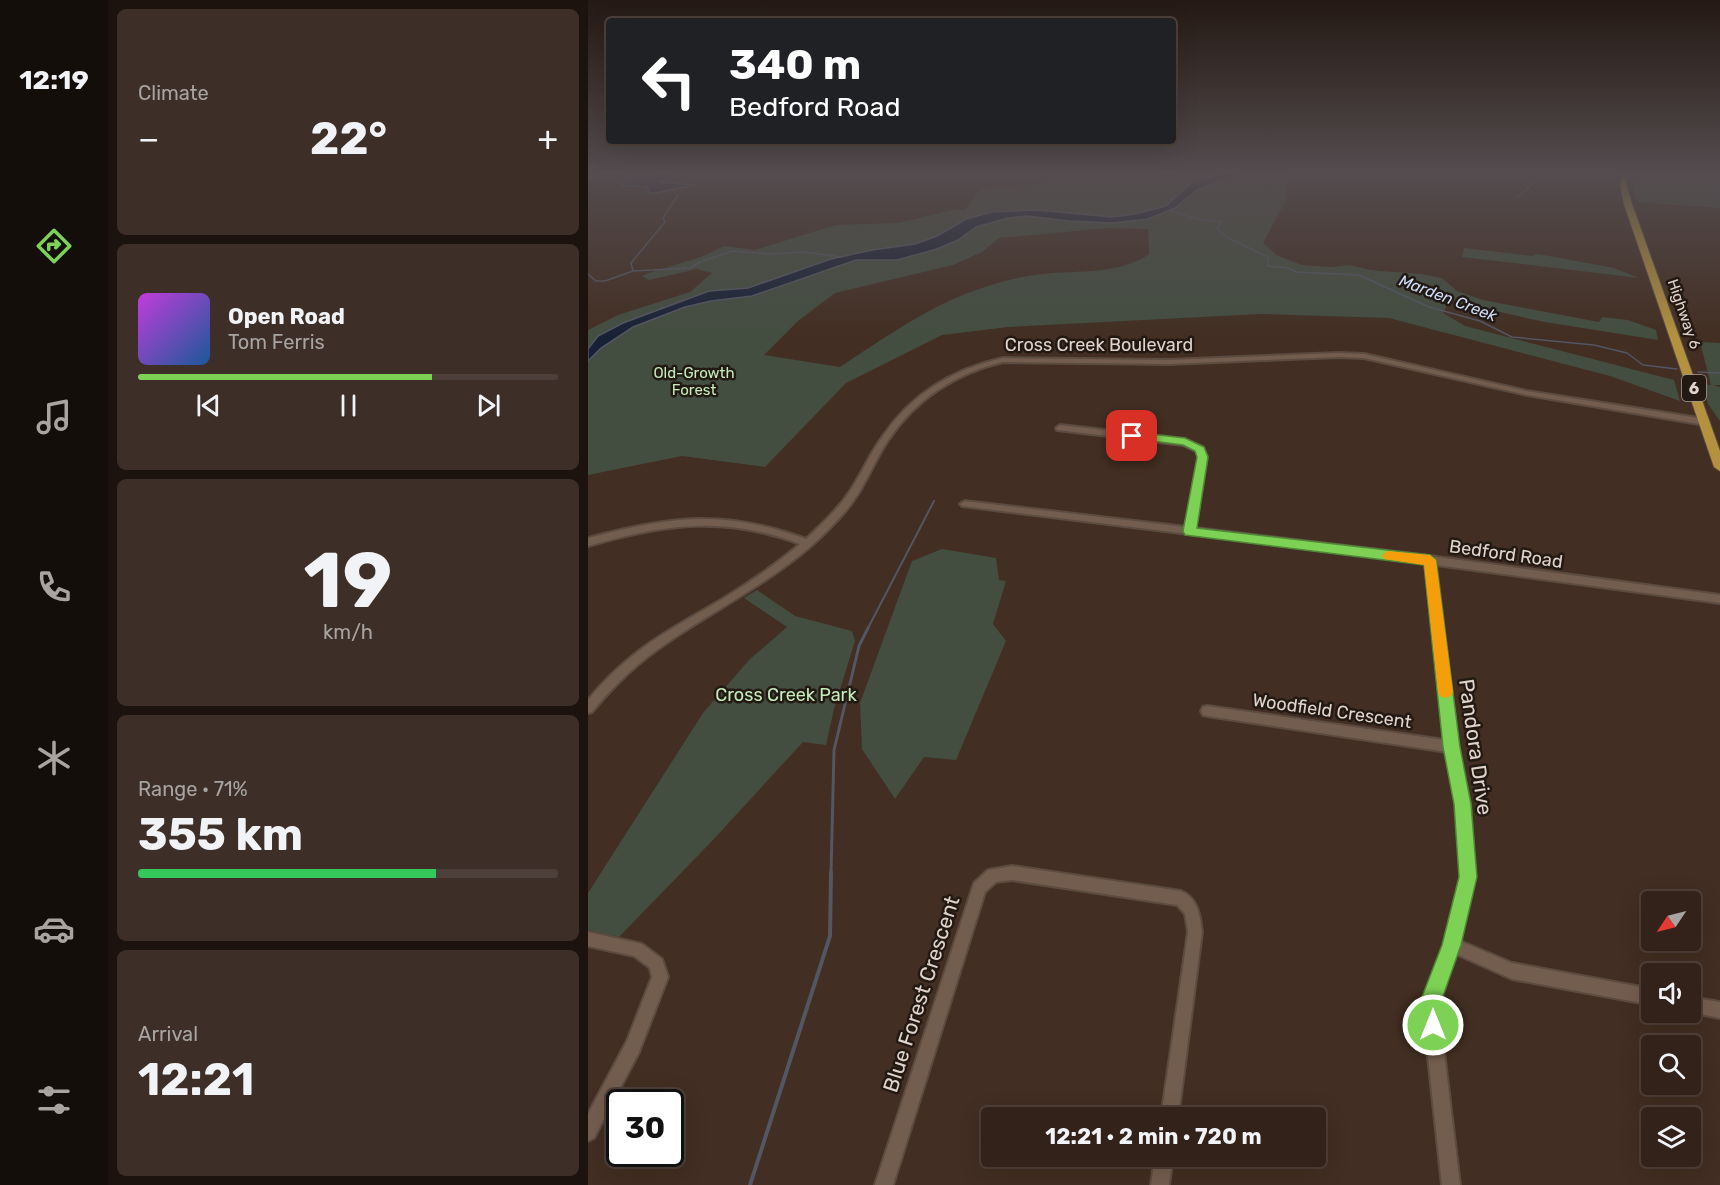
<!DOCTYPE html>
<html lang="en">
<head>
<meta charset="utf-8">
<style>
	body { margin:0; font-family:Rubik,sans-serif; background:#3d2f27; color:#f1f3f6; height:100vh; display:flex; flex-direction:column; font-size:22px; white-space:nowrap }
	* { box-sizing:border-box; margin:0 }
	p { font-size:20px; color:#a8a4a2 }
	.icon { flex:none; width:33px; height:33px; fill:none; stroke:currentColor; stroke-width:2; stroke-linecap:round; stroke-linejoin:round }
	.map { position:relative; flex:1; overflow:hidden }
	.details { display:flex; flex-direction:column; gap:9px; padding:9px; background:#1c130e; width:480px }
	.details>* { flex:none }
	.banner { position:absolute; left:18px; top:18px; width:570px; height:126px; border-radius:6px; box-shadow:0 6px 24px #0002,0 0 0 2px #4d3f39; background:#202124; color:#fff; overflow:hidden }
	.needle { width:39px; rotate:235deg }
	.tools { position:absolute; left:1053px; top:891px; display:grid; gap:12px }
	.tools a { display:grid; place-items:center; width:60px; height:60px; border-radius:6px; background:#32221a; box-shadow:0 6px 24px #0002,0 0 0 2px #4d3f39; font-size:30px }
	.speed { position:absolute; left:18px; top:1089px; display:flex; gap:12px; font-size:30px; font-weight:700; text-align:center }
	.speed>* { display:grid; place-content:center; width:78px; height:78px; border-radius:50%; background:#32221a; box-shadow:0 6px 24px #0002,0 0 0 2px #4d3f39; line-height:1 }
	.speed .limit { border:3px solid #111; border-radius:9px; background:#fff; color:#111 }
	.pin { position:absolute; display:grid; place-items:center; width:51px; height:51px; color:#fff; margin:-26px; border-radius:12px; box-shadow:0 3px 9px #0006 }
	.me { position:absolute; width:66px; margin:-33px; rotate:0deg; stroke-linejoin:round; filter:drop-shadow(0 0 4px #0008) }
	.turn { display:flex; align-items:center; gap:21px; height:126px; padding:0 24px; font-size:27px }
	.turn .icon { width:78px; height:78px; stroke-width:2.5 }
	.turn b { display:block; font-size:42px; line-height:51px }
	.big { font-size:45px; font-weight:700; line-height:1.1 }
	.details .card { flex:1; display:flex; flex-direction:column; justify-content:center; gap:9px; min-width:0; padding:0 21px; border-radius:9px; background:#3d2f27 }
	.details .dial { align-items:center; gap:0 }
	.dial b { font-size:78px; line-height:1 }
	.song { display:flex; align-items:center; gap:18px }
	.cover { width:72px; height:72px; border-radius:9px; background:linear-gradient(135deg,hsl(290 70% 55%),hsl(210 70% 35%)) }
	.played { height:6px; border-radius:3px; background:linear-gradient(90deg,#7dd154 70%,#4d3f39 70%) }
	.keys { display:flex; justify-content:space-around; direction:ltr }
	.heat { display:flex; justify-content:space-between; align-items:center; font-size:33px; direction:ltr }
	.charge { height:9px; border-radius:4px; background:linear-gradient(90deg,#34c759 71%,#4d3f39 0) }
	.trip { position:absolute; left:393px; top:1107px; width:345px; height:60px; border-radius:6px; background:#32221a; box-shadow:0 6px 24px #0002,0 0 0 2px #4d3f39; font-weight:700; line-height:60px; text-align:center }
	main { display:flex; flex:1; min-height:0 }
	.tabs { display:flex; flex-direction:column; width:108px; justify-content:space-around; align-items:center; background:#140e0a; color:#a8a4a2 }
	.tabs .icon { width:42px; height:42px }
	.tabs .current { color:#7dd154 }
	.tabs b { font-size:27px; color:#f1f3f6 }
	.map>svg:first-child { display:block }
</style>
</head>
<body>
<main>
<nav class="tabs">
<b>12:19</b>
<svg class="icon current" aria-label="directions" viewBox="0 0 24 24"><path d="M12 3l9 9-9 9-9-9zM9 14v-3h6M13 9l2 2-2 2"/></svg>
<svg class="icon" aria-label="music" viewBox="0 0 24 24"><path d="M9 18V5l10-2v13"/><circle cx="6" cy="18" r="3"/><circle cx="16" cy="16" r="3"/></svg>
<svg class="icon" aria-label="phone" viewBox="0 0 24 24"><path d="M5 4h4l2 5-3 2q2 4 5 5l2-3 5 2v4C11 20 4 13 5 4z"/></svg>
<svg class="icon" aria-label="climate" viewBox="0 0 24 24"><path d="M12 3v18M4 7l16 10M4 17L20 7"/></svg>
<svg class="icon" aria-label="car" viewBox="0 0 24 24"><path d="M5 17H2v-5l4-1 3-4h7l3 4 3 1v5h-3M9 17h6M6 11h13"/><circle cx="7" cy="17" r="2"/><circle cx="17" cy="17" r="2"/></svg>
<svg class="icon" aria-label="filters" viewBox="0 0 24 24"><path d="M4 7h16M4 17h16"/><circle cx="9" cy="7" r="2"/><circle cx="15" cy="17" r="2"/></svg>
</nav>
<section class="details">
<div class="card"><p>Climate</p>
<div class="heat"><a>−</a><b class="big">22°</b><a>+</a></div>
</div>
<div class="card">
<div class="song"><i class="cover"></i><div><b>Open Road</b><p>Tom Ferris</p></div></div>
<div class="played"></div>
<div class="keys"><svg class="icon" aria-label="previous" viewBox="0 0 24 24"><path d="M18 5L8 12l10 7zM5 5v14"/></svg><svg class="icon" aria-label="pause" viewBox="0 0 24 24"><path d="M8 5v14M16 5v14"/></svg><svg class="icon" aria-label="next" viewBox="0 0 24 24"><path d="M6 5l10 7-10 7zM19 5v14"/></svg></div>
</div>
<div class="card dial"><b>19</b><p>km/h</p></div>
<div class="card"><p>Range · 71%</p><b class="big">355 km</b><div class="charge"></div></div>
<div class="card"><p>Arrival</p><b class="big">12:21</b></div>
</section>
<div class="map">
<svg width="1132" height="1185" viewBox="0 0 1132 1185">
	<rect width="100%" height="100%" fill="#422e22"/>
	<g fill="#434e40" fill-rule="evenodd">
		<polygon points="469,172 640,172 603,183 578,206 547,214 524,217 448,210 420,210 388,216 349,236 327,244 284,250 243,259 160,288 121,291 35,323 10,336 0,349 0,330 30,315 102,292 124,273 109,269 61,280 54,276 61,273 113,257 136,246 167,250 248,225 310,223 369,209 377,210 392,189 447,184"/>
		<path d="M660 172H705L697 195 699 198 675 243 690 256 714 265 743 267 762 265 782 270 833 274 854 278 869 291 895 300 1011 322 1014 317 1040 320 1068 330 1070 340 957 322 861 301 855 313 877 326 1086 380 1092 401 1022 376 801 318 673 314 420 327 354 335 258 383 177 467 94 456 0 475V361L13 348 45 327 97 307 123 301 164 296 268 260H309L349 249 370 240 388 227 420 218 439 216 481 221 524 223 561 219 587 208 609 190ZM521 228 560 229 561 254C531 275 490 270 455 274 436 276 415 281 397 287 345 303 298 337 252 367L176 355 210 321 247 293 365 265 394 252 411 238Z"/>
		<path d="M1047 172H1132V208L1050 202C1044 192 1044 184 1047 172Z"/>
		<polygon points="876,248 944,256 950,254 1026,268 1051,278 874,257"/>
		<polygon points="1112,342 1132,343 1132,385 1125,385 1132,387 1132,421 1120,404 1115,384 1123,385"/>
		<polygon points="354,549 408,558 411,580 418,581 405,624 418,641 368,760 336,757 307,799 274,749 272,703 324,561"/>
		<polygon points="169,590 207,616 264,631 267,641 246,709 238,745 215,742 124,841 31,937 0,930 0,893 115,713 161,660 199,627 156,598"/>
	</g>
	<g fill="#172136" stroke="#535663" stroke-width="1.5">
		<path d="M78 172 90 174 72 182 107 185 67 193H61L59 187 33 185C42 173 63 177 78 172Z"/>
		<polygon points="640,172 660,172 609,190 587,208 560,219 524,223 481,221 439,216 420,218 388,227 370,240 349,249 309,260 268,260 164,296 123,301 97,307 45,327 13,348 0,361 0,349 10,336 35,323 121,291 160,288 243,259 284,250 327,244 349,236 378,219 404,212 448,210 524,217 547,214 578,206 603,183"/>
	</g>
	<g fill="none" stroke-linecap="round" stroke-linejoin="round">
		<g stroke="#535663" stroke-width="1.5">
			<polyline points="445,181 458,172"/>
			<polyline points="929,198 951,178 952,172"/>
			<polyline points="581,210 613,220 633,222 629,228 638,237 680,257 680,266 700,268 708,272 771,275 841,307 892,321 924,337 1006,345 1039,353 1055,365 1089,369"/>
			<polyline points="45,271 43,263 77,222 75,218 90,195"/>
			<polyline points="0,274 8,281 17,281 45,271 102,268 112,262 144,251 182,254 215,252 254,257"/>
			<polyline points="1110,372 1132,373"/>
		</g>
		<polyline stroke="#535663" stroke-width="2" points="279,630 346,501"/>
		<polyline stroke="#535663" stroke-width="3" points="243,874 246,750 271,646 280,628"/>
		<polyline stroke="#535663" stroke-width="4" points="162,1185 242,936 243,872"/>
		<defs>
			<g id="minor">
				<polygon points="9,172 15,172 0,181 0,177"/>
				<polygon points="199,172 217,172 214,174"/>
				<path d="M751 353 776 354 939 391 1117 419 1121 422 1117 425 939 395 776 358 751 357 581 364 415 362C368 373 328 399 301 439 289 457 281 476 270 494 260 510 247 523 234 536 178 589 110 616 52 663 34 678 19 694 4 712L0 713V700C13 684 27 670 43 657 70 635 102 618 133 600 161 583 187 565 212 544 135 515 77 524 0 546V538C82 516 137 509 218 539 234 524 250 509 262 491 274 473 282 453 295 436 324 393 366 369 415 358L581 360Z"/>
				<polygon points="472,425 597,439 615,447 619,457 607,528 842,556 1132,595 1132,603 848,565 870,747 882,804 887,877 872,941 924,963 1064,989 1064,1005 924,979 868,954 850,1002 872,1185 854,1185 834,1002 857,945 873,877 868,804 859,752 619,716 615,715 613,711 615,707 619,706 857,740 837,563 374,506 372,504 377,501 598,527 611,457 608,451 595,445 469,430 468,428"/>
				<path d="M424 866 593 891C610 898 612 916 614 932L590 1118H573L600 932 597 914 589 905 424 880 408 882 397 892 305 1185H287L386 883 400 870Z"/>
				<polygon points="0,932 54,944 74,959 80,977 51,1052 6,1138 0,1141 0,1114 39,1041 64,977 62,968 46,956 0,946"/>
				<polygon points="1102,997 1132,1002 1132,1018 1101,1012"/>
				<polygon points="567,1156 585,1156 581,1185 563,1185"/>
			</g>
			<polygon id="major" points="1036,172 1042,172 1038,183 1044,204 1132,451 1132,471 1126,467 1036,204 1032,183"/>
		</defs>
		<use href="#minor" stroke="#5c4b40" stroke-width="4"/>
		<use href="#major" stroke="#5c4b40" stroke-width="2"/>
		<use href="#minor" fill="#735d4f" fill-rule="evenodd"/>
		<use href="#major" fill="#b3913f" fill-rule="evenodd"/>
	</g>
	<linearGradient id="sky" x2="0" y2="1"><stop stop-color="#241913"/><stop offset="0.51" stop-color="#544c4f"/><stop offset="1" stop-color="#544c4f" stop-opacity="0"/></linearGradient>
	<rect width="1132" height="338" fill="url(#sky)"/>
	<polygon fill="#7dd154" stroke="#518837" stroke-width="1.5" points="544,432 597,438 616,447 620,457 609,528 842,555 848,560 872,747 883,804 889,877 873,945 853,1002 855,1025 852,1033 845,1036 838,1033 832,1002 854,945 871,877 866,804 855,747 836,565 597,535 595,531 609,457 607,451 595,445 540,438 540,433"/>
	<polygon fill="#f59e0b" points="800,551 842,555 848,560 865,692 863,696 857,698 852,696 850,692 836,565 796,559 794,555"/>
	<g text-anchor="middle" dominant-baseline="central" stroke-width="5" stroke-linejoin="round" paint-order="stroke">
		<g font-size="15" fill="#e0d3cb" stroke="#221913">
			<text transform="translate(1096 314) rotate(71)">Highway 6</text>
		</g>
		<g font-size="15" fill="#c5eabc" stroke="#221913">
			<text x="106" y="373">Old-Growth<tspan x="106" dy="17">Forest</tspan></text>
		</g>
		<g font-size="16" font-style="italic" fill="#cddcfa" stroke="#221913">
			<text transform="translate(860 298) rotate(21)">Marden Creek</text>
		</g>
		<rect fill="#221913" stroke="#a79b94" stroke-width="1.5" x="1094" y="375" width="24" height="26" rx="4.5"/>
		<g font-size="16" font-weight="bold" fill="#e0d3cb">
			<text x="1106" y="388">6</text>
		</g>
		<g font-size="18" fill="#e0d3cb" stroke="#221913">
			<text x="511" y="345">Cross Creek Boulevard</text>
			<text transform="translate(918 554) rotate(8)">Bedford Road</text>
			<text transform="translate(744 711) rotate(8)">Woodfield Crescent</text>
		</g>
		<g font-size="18" fill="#c5eabc" stroke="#221913">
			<text x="198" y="695">Cross Creek Park</text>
		</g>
		<g font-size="21" fill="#e0d3cb" stroke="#221913">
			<text transform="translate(888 747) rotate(82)">Pandora Drive</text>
			<text transform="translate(333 994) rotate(-72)">Blue Forest Crescent</text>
		</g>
	</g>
</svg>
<div class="tools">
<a><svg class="needle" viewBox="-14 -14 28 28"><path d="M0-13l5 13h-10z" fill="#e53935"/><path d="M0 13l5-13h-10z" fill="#a8a4a2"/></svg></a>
<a><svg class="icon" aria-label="sound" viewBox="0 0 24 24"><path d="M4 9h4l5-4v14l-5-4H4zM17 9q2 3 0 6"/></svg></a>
<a><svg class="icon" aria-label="search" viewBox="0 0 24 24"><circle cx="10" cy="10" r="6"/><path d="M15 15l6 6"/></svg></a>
<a><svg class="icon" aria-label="layers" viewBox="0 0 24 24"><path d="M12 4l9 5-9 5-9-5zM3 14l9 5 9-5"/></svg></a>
</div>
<div class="speed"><div class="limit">30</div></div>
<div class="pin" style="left:544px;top:436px;background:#d93025"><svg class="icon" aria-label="arrive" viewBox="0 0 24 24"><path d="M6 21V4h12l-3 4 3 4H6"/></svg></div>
<svg class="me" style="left:845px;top:1025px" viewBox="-20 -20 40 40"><circle r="17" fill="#7dd154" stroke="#fff" stroke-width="3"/><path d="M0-11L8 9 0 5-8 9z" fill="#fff"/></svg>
<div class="trip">12:21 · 2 min · 720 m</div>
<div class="banner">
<div class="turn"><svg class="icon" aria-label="left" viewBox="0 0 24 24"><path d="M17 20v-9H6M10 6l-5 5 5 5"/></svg><div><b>340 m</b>Bedford Road</div></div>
</div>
</div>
</main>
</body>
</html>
